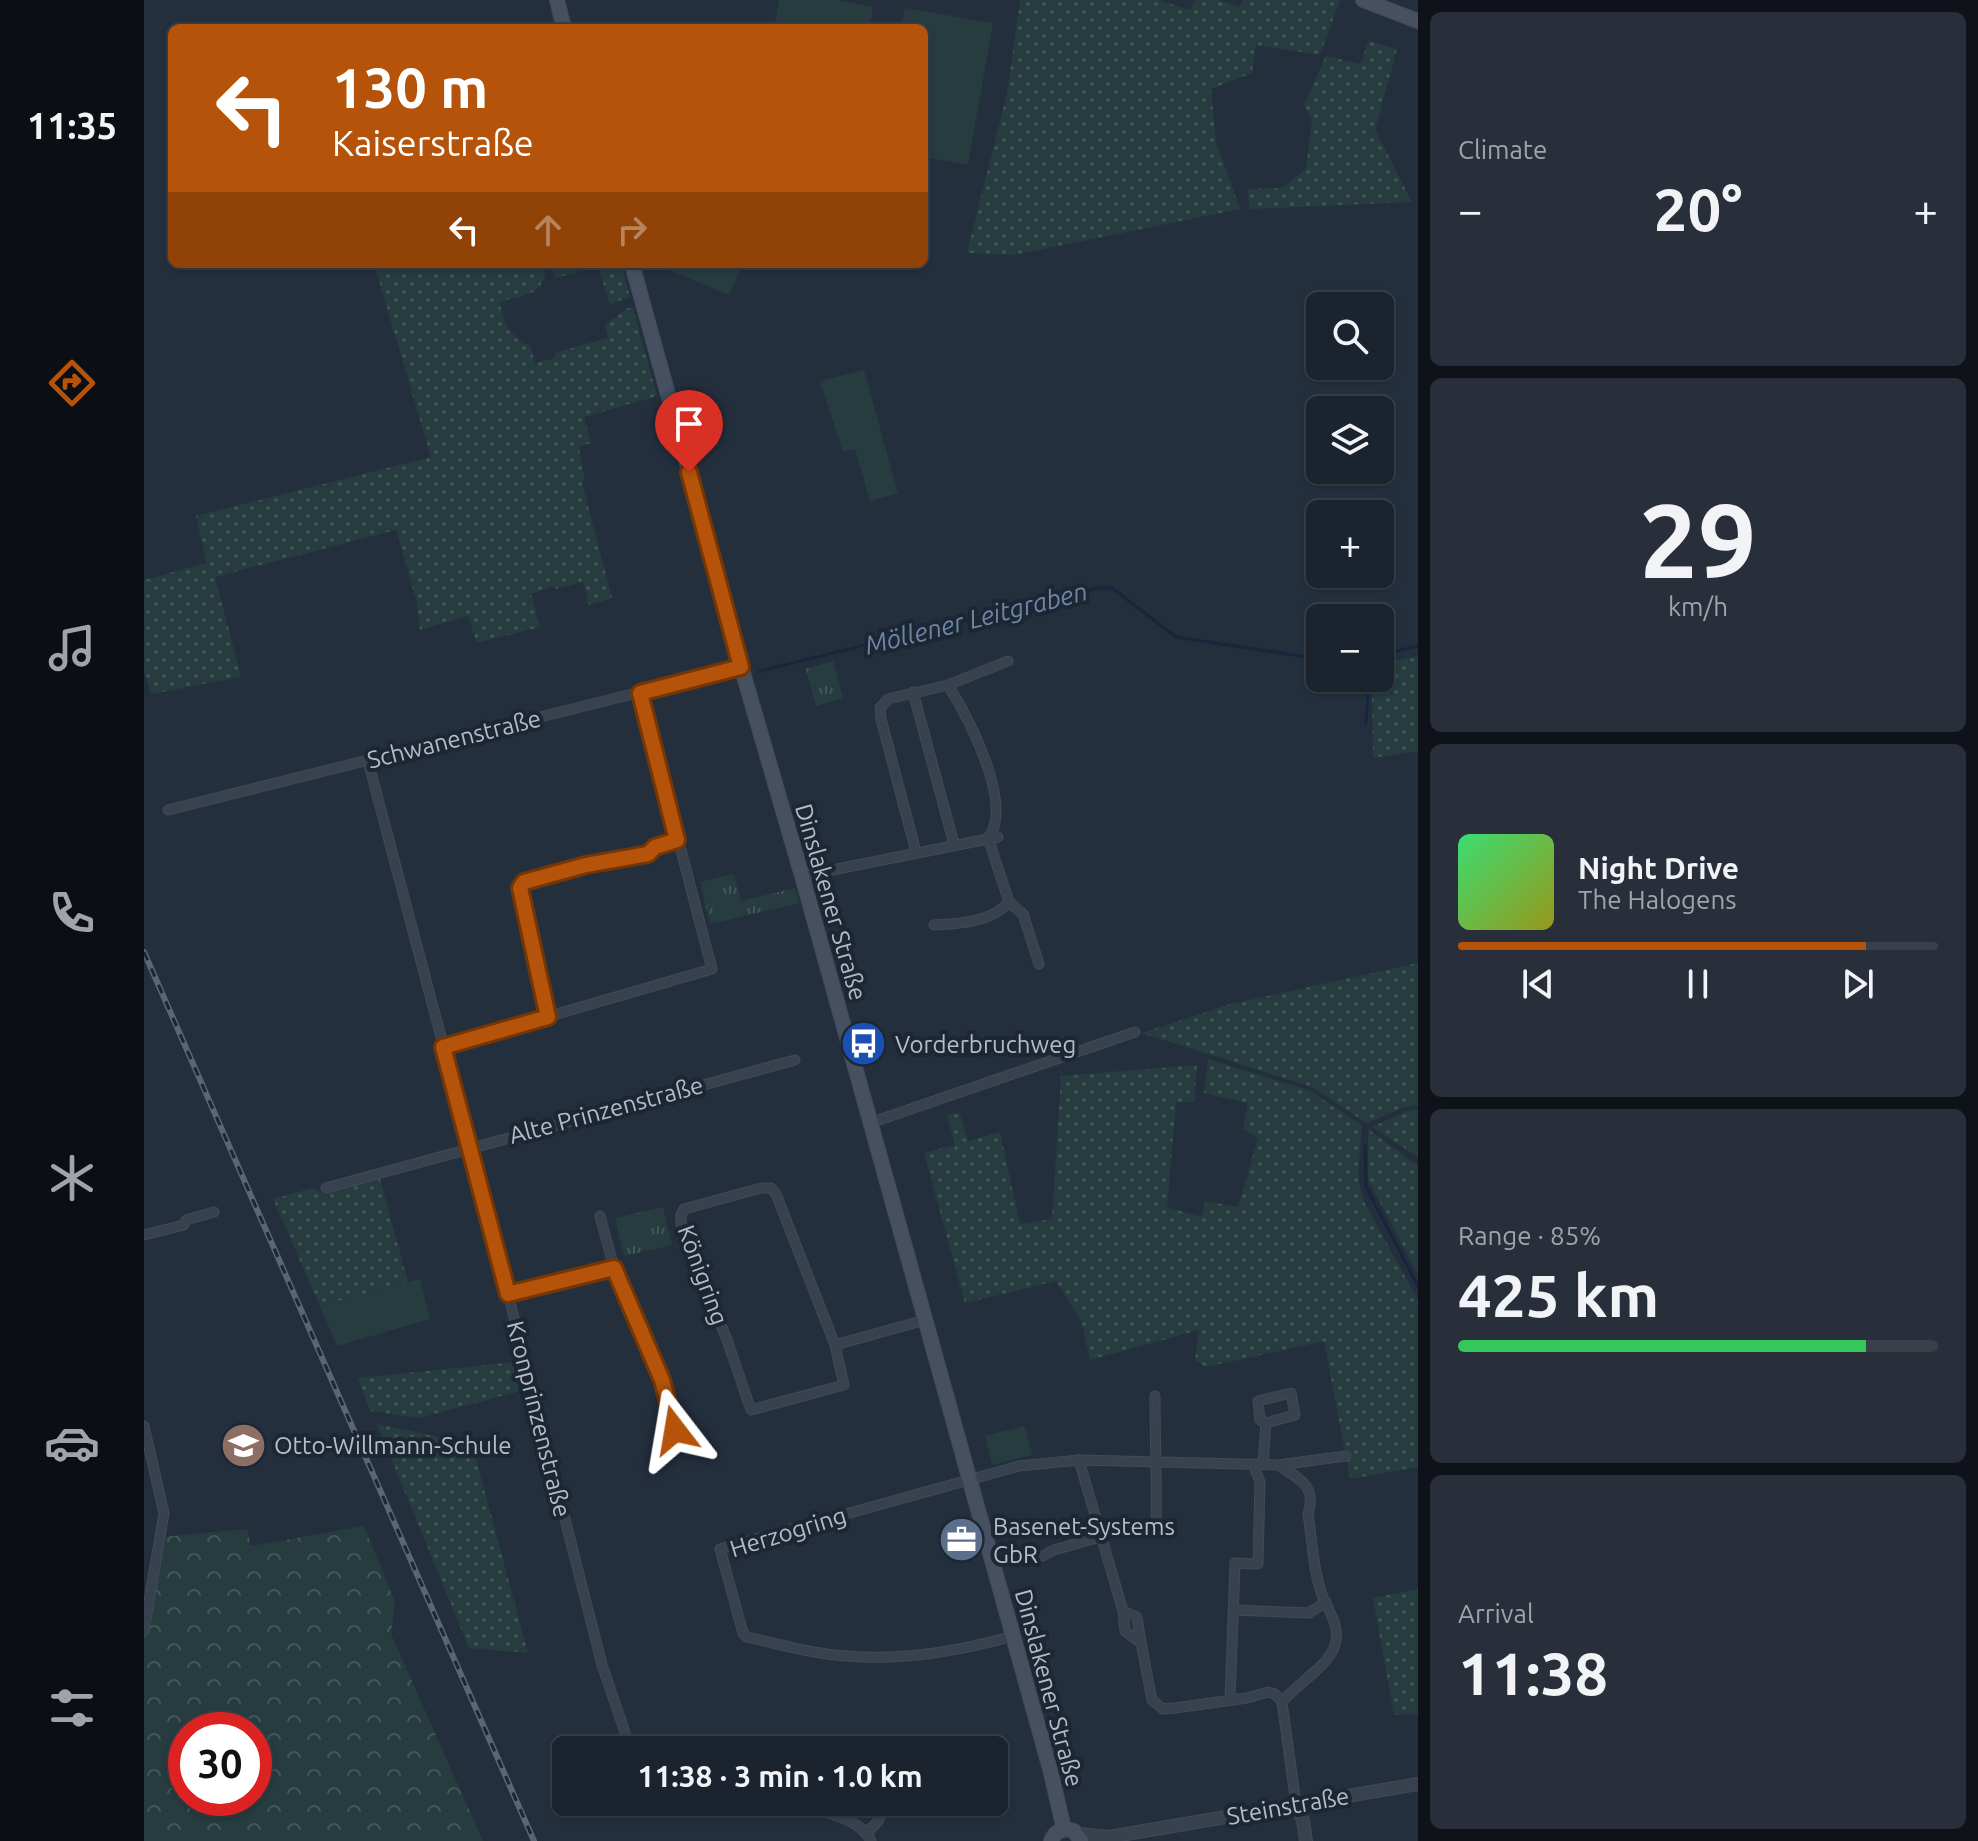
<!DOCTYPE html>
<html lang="en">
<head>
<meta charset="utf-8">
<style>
	body { margin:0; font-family:Ubuntu,sans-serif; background:#282f3a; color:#f1f3f6; height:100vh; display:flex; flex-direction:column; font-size:30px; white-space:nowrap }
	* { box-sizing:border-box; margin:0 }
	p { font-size:26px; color:#a0a4aa }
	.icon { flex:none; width:44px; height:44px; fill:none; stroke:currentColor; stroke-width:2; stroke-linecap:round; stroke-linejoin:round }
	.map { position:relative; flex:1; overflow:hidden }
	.details { display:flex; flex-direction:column; gap:12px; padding:12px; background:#0f1319; width:560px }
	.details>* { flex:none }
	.top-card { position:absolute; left:24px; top:24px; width:760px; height:244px; border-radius:12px; box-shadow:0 2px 6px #0004,0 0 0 2px #39404a; background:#b45309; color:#fff; overflow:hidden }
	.buttons { position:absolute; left:1162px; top:292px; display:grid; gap:16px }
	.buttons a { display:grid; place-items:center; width:88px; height:88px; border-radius:12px; background:#1b232e; box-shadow:0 2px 6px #0004,0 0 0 2px #39404a; font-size:40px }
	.speed { position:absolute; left:24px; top:1712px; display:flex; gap:16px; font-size:40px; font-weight:700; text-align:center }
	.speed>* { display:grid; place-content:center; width:104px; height:104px; border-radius:50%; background:#1b232e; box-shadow:0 2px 6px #0004,0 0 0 2px #39404a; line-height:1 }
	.speed .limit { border:12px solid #d22; background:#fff; color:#111 }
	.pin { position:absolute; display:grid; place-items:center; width:68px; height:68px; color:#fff; margin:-82px -34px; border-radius:50% 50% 50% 0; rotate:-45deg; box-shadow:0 0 8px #0007 }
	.pin .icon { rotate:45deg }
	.me { position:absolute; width:88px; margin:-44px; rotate:346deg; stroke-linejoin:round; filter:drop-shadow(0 0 6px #0008) }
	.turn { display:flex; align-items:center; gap:28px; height:168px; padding:0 32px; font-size:36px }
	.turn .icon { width:104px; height:104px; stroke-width:2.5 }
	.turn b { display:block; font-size:56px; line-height:68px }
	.lanes { display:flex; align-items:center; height:76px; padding:0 32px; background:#0003; justify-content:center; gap:40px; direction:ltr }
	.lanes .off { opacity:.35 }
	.big { font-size:60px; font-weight:700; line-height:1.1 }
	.details .tile { flex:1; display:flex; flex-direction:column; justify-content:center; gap:12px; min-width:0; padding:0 28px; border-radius:12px; background:#282f3a }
	.details .dial { align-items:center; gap:0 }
	.dial b { font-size:104px; line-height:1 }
	.song { display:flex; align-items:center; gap:24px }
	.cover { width:96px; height:96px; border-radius:12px; background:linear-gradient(135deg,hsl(140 70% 55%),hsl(60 70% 35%)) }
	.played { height:8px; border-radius:4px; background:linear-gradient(90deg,#b45309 85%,#39404a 85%) }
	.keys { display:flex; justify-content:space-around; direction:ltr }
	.heat { display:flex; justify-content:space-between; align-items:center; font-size:44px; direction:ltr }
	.charge { height:12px; border-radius:6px; background:linear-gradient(90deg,#34c759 85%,#39404a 0) }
	.trip { position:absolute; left:408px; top:1736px; width:456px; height:80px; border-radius:12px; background:#1b232e; box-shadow:0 2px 6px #0004,0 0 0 2px #39404a; font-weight:700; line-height:80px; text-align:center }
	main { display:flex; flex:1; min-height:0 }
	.tabs { display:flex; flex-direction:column; width:144px; justify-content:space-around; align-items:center; background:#0b0e12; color:#a0a4aa }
	.tabs .icon { width:56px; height:56px }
	.tabs .selected { color:#b45309 }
	.tabs b { font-size:36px; color:#f1f3f6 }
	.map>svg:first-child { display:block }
</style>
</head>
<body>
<main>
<nav class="tabs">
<b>11:35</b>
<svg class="icon selected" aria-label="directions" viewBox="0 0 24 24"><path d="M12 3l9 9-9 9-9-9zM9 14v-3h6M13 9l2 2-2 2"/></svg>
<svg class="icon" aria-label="music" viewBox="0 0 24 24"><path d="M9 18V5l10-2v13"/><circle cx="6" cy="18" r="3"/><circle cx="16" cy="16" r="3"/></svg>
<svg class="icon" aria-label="phone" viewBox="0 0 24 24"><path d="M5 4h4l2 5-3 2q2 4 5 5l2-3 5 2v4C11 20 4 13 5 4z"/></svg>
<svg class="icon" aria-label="climate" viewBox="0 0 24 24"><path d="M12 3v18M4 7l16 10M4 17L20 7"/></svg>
<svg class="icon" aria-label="car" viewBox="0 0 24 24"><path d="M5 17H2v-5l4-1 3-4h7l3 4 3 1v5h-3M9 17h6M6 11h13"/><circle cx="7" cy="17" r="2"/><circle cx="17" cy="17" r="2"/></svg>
<svg class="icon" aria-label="filters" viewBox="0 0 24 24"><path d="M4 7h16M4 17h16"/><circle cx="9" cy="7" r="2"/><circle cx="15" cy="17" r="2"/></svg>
</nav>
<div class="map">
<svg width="1274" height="1841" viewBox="0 0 1274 1841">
	<defs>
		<pattern id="grass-dots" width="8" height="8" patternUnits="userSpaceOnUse" patternTransform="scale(2)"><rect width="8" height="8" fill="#263c3f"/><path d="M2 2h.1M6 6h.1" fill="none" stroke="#435659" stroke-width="1.8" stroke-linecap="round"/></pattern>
		<pattern id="forest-crowns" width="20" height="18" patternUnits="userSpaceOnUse" patternTransform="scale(2)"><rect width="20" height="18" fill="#263c3f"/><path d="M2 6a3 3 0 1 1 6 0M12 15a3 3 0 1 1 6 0" fill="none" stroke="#435659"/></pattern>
		<pattern id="park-tufts" width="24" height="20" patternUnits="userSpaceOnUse" patternTransform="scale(2)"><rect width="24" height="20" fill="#263c3f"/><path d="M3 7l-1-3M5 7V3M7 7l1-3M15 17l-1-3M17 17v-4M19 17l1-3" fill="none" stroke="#435659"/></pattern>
	</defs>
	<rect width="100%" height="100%" fill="#242f3e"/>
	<g fill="url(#grass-dots)">
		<polygon points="876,0 1013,0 1047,10 1050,0 1074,0 1095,7 1099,0 1196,0 1176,55 1112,45 1108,73 1067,89 1072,142 1096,209 869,255 827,253 823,252 863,94"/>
		<polygon points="1224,41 1253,49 1231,130 1268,202 1106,209 1103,189 1138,188 1162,169 1168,121 1160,105 1182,56 1217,64"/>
		<path d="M230 264H477L486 297 466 304 454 267 411 278 407 264 402 266C400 298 379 294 355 302L364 329 379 344 386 345 391 363 411 358 410 353 464 338 461 325 484 308H489L513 396 440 417 447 443 435 447 441 482 438 483 468 598 445 605 439 582 412 589 411 586 387 594 396 627 333 643 324 616 276 630 273 603 252 530 71 577 97 677 7 694 0 671V580L63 563 52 516 287 457Z"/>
		<polygon points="1274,656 1274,751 1229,758 1228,683 1231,678 1236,678 1239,664"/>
		<polygon points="1274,963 1274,1105 1261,1107 1222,1123 1168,1087 998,1033 1087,1004"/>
		<polygon points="1064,1059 1166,1091 1218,1125 1214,1174 1219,1200 1274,1300 1274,1467 1206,1479 1180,1341 1062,1367 1051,1360 1055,1330 946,1360 937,1320 912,1281 821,1303 780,1153 811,1145 803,1115 815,1112 824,1141 856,1132 876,1224 908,1219 917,1076 1053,1065 1050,1102 1032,1102 1023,1207 1057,1217 1062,1201 1094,1207 1114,1138 1099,1129 1104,1103 1060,1093"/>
		<polygon points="1274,1109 1274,1157 1228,1127 1263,1111"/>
		<polygon points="1224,1129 1274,1166 1274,1274 1224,1180"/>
		<polygon points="236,1179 264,1282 176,1306 129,1199 169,1188 176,1193"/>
		<polygon points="372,1362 380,1390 275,1418 226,1411 214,1378"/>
		<polygon points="233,1424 328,1444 384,1653 325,1648"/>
		<polygon points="1274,1589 1274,1714 1250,1715 1229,1598"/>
	</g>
	<path fill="url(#forest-crowns)" fill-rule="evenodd" d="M220 1526 251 1602 247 1634 339 1841H0V1631L17 1537 103 1529 107 1546ZM42 1730H110V1798H42Z"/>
	<g fill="url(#park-tufts)">
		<polygon points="689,661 699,698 672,706 662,669"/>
		<polygon points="590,874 597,901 651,888 655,903 566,924 556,882"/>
		<polygon points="519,1207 528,1245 480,1256 471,1218"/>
	</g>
	<g fill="#263c3f">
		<polygon points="635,0 693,0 729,7 725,28 630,28"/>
		<polygon points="761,8 849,23 824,165 780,157 780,28 757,28"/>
		<polygon points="516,264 598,264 585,295 515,266"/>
		<polygon points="720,370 754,493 726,501 711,449 699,452 676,381"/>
		<polygon points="276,1279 286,1319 193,1346 176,1306"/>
		<polygon points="881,1426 888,1455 848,1465 841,1436"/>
	</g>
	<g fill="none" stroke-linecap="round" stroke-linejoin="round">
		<g stroke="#17263c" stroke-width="3">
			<polyline points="1236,661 1244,653 1274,646"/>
			<polyline points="616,671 954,588 968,588 1032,637 1176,659"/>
			<polyline points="1222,723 1225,678"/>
			<polyline points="1221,1145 1222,1187 1274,1286"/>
		</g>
		<defs>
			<g id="minor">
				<polyline points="769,692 810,844"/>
				<polyline points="224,761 342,1207 458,1665 487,1750"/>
				<polyline points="24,810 597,667"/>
				<polyline points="772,852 737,719 736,708 744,699 804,685 864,661"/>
				<polyline points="658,876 854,837"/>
				<polyline points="865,902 879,914 895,964"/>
				<path d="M790 925C815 924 848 922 865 902L844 838C871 805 823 715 804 685"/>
				<polyline points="404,1017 376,888 388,879 504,854 511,847 533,840"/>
				<polyline points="299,1047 568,969 496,693"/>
				<polyline points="726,1123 991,1032"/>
				<polyline points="182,1188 651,1060"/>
				<polyline points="456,1216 470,1268 518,1380 531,1430"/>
				<polyline points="0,1235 40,1225 42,1220 70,1212"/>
				<polyline points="364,1294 470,1268"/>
				<polyline points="691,1345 632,1194 627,1188 617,1188 540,1209 537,1215 537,1225 583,1340 607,1410 700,1385 691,1345 781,1320"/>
				<path d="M1011 1396C1011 1440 1013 1483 1012 1526"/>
				<polyline points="0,1426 20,1513 0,1631"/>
				<polyline points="935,1460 979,1611 981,1631 997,1643 1008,1700 1019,1709 1031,1708 1103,1698 1124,1692 1131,1694 1138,1702"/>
				<polyline points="1119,1464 1122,1423 1116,1420 1114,1401 1147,1393 1151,1415 1122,1423"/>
				<polyline points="899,1556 910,1550 956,1537"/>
				<polyline points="1090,1610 1165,1613 1182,1602"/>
				<polyline points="979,1611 993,1617 997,1643"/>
				<path d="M869 1636C816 1651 757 1661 702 1656 669 1654 635 1644 603 1637L599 1633 576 1549 875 1466 935 1460 1134 1465"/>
				<polyline points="1086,1700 1091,1563 1114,1564 1116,1482 1109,1464"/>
				<polyline points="777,1750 783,1749"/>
				<path d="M610 1802C645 1808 710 1807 727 1841"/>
				<path d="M1152 1804 1138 1702C1151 1686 1183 1666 1190 1648 1198 1627 1185 1613 1178 1595 1169 1570 1168 1539 1164 1514 1173 1485 1155 1479 1134 1465L1202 1456"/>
				<polyline points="723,1833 734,1821 742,1802"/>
			</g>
			<g id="tertiary">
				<polyline points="1152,1804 1159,1820 1162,1841"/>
				<polyline points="934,1834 965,1837 1274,1784"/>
			</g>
			<g id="secondary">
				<polyline points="413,0 420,28"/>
				<polyline points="1219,0 1274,21"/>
				<polyline points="488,264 583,608 586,628 658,876 906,1769 920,1829"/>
				<path d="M907 1841C911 1831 919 1827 930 1831L937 1841"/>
			</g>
		</defs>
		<use href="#minor" stroke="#414a57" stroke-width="11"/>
		<use href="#tertiary" stroke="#414a57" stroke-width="14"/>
		<use href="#secondary" stroke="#414a57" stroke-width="16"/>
		<use href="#minor" stroke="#38414e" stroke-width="9"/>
		<use href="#tertiary" stroke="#38414e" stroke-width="12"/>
		<use href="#secondary" stroke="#465061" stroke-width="14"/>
		<defs>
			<polyline id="rail" points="0,952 390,1841"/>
		</defs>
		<use href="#rail" stroke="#5a6575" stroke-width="6"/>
		<use href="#rail" stroke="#1d2633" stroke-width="3" stroke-dasharray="9" stroke-linecap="butt"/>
	</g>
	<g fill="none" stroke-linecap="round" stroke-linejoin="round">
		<defs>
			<polyline id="route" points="531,1430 518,1380 470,1268 364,1294 299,1047 404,1017 376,888 380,882 442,865 504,854 511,847 533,840 496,693 597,667 545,472"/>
		</defs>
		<use href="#route" stroke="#753606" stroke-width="20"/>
		<use href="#route" stroke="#b45309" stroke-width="14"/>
	</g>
	<defs>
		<symbol id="bus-disc" viewBox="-11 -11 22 22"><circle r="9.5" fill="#1a4fb4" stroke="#1d2633"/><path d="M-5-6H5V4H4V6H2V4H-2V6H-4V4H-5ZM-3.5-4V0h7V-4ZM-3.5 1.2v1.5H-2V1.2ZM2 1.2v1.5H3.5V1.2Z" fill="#fff"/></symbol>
		<symbol id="school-disc" viewBox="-11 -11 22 22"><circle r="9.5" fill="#8d6e63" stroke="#1d2633"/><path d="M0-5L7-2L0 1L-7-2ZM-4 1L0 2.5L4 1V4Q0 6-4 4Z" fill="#fff"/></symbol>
		<symbol id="office-disc" viewBox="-11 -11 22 22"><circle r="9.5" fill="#5c6f8a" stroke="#1d2633"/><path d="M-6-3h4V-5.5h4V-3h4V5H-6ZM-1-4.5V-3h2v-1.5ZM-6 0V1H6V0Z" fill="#fff"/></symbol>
	</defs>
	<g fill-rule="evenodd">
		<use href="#bus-disc" x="694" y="1018" width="51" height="51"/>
		<use href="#school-disc" x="74" y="1420" width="51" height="51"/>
		<use href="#office-disc" x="792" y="1514" width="51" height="51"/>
	</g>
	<g text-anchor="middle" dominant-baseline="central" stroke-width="8" stroke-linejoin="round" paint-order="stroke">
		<g font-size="24" fill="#b4bcc9" stroke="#1d2633">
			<text transform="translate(310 739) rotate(-14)">Schwanenstraße</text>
			<text transform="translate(687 902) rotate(74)">Dinslakener Straße</text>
			<text transform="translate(462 1110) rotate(-15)">Alte Prinzenstraße</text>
			<text transform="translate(559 1275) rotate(70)">Königring</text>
			<text transform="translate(395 1419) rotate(76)">Kronprinzenstraße</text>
			<text transform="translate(644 1532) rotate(-17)">Herzogring</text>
			<text transform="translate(905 1688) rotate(75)">Dinslakener Straße</text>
			<text transform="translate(1144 1806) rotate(-10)">Steinstraße</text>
		</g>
		<g font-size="24" fill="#b4bcc9" stroke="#1d2633" text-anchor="start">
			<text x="751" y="1044">Vorderbruchweg</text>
			<text x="130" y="1445">Otto-Willmann-Schule</text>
			<text x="849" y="1526">Basenet-Systems<tspan x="849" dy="28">GbR</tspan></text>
		</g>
		<g font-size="26" font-style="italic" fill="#6d86a8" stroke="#1d2633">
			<text transform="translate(832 618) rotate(-14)">Möllener Leitgraben</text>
		</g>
	</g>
</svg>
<div class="buttons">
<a><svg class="icon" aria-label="search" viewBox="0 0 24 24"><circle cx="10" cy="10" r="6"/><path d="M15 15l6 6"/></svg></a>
<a><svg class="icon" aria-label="layers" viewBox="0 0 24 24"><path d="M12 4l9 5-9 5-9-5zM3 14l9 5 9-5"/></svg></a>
<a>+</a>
<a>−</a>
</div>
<div class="speed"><div class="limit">30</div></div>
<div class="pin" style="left:545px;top:472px;background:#d93025"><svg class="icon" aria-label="arrive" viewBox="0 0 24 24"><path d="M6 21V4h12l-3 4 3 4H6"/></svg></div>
<svg class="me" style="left:531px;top:1430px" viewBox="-20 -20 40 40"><path d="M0-17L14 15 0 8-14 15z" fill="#b45309" stroke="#fff" stroke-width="4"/></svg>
<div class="trip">11:38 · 3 min · 1.0 km</div>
<div class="top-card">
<div class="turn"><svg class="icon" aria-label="left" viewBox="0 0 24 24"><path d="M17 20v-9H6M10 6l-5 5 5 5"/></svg><div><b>130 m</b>Kaiserstraße</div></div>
<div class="lanes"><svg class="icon" aria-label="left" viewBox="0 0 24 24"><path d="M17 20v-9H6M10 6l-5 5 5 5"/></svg><svg class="icon off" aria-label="ahead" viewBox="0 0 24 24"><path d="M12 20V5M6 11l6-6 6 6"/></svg><svg class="icon off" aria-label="right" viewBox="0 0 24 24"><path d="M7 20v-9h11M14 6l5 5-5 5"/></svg></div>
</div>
</div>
<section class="details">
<div class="tile"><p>Climate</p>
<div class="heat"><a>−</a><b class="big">20°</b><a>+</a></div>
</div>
<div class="tile dial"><b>29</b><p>km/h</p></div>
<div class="tile">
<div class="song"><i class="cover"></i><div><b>Night Drive</b><p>The Halogens</p></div></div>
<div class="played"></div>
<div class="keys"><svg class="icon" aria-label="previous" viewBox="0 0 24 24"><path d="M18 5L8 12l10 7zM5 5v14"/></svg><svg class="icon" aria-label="pause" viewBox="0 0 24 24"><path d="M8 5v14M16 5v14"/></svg><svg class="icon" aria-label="next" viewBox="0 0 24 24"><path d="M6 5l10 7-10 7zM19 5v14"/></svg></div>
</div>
<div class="tile"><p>Range · 85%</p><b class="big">425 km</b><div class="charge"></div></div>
<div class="tile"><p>Arrival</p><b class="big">11:38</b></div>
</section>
</main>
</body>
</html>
